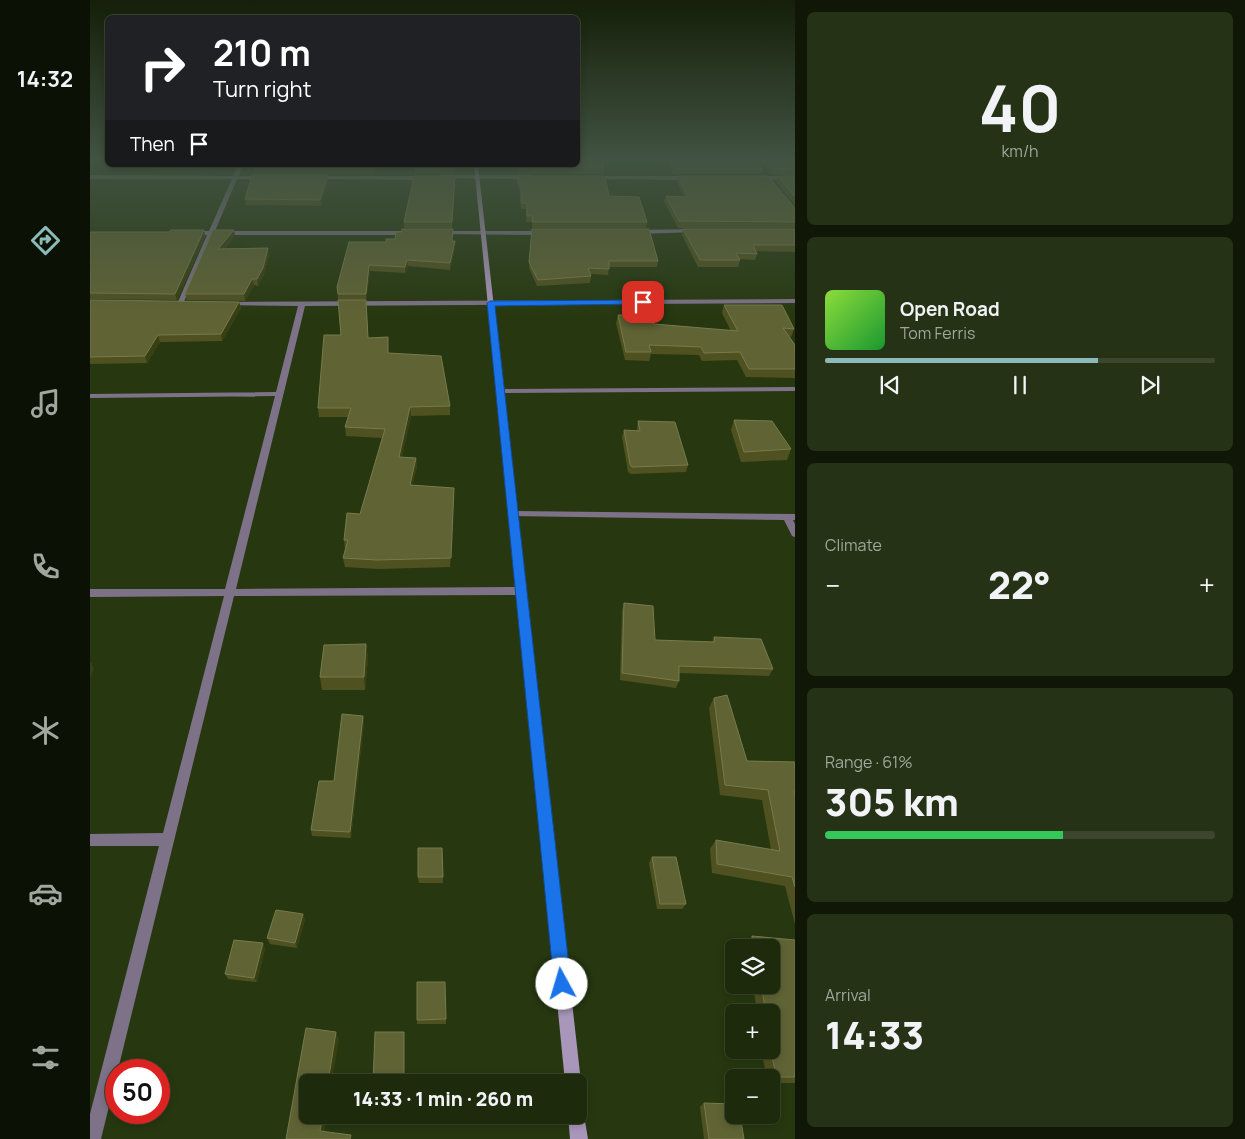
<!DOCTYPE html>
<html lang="en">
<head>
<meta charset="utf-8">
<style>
	body { margin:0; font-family:Manrope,sans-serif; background:#253215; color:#f1f3f6; height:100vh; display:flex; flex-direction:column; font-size:19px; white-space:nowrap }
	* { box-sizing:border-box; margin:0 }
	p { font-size:16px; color:#a0a79d }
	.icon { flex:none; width:28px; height:28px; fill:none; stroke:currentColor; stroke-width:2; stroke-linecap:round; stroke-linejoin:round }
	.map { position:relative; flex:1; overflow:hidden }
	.panel { display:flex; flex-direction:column; gap:12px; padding:12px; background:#101707; width:450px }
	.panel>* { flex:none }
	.guide { position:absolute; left:15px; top:15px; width:475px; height:152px; border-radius:8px; box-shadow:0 2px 8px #0003,0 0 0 1px #3b462d; background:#202124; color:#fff; overflow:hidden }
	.tools { position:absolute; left:635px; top:939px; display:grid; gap:10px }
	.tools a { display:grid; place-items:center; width:55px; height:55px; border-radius:8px; background:#1d2a0c; box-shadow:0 2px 8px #0003,0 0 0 1px #3b462d; font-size:25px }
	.speed { position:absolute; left:15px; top:1059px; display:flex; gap:10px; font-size:25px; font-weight:700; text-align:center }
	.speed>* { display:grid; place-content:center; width:65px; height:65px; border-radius:50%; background:#1d2a0c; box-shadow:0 2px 8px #0003,0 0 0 1px #3b462d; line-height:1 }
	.speed .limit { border:8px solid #d22; background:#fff; color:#111 }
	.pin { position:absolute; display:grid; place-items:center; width:42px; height:42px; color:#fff; margin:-21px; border-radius:10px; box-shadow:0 2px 8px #0006 }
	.me { position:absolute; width:55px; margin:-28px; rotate:354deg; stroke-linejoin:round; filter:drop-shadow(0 0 4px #0008) }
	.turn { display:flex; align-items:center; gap:18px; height:105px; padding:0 25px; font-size:22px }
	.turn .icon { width:65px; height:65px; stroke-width:2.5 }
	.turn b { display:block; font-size:35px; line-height:42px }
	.then { display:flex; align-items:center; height:48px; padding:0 25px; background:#0003; gap:10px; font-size:19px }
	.big { font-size:38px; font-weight:800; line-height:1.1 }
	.panel .tile { flex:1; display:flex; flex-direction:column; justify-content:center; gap:8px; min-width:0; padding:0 18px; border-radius:8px; background:#253215 }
	.panel .dial { align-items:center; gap:0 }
	.dial b { font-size:65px; line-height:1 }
	.song { display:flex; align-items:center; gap:15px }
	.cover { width:60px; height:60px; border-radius:8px; background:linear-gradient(135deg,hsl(90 70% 55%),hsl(130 70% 35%)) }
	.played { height:5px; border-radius:2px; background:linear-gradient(90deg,#8bbbb9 70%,#3b462d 70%) }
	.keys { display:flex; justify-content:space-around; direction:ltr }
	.heat { display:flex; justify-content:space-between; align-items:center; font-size:28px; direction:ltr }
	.charge { height:8px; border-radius:4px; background:linear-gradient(90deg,#34c759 61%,#3b462d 0) }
	.trip { position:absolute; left:209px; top:1074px; width:288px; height:50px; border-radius:8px; background:#1d2a0c; box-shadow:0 2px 8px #0003,0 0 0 1px #3b462d; font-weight:800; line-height:50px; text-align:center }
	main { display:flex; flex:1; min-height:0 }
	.tab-bar { display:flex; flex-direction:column; width:90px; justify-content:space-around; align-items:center; background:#0c1105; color:#a0a79d }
	.tab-bar .icon { width:35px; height:35px }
	.tab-bar .current { color:#8bbbb9 }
	.tab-bar b { font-size:22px; color:#f1f3f6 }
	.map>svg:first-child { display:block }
</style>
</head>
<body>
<main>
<nav class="tab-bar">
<b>14:32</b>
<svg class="icon current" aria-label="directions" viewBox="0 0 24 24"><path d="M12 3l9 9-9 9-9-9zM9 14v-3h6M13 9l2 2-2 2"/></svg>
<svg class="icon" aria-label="music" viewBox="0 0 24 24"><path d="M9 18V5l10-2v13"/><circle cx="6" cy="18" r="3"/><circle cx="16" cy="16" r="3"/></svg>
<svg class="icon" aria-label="phone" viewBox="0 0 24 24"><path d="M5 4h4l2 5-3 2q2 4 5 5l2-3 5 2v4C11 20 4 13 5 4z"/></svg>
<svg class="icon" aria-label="climate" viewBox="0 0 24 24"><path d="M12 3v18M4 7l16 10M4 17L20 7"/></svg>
<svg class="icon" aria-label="car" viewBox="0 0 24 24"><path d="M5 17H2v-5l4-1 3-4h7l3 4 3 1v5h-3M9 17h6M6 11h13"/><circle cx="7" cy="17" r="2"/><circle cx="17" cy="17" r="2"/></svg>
<svg class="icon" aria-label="filters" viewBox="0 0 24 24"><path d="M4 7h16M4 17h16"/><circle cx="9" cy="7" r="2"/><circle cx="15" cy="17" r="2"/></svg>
</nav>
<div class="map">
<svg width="705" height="1139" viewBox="0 0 705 1139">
	<rect width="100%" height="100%" fill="#273810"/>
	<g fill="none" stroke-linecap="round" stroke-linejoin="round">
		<g fill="#7e7289" fill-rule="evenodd">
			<polygon points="149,165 153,165 149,176 174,176 177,178 174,180 147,179 125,231 319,231 322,233 319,235 123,235 93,304 88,305 87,304 117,235 101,235 98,233 101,231 119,231 142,179 0,179 0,175 143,176"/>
			<polygon points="351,175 442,175 445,177 442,179 349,178"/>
			<polygon points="226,176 337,176 340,178 337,180 224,179"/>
			<polygon points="504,176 599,176 602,178 599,180 502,179"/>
			<polygon points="666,176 705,176 705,180 664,179"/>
			<polygon points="607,229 609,230 609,232 546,234 543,232 546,230"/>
			<polygon points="351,231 454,231 457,233 454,235 349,234 348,233"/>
			<polygon points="705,299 705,303 215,306 146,589 431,587 435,588 436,591 435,594 431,595 144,596 11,1139 0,1139 0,1114 69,846 0,846 0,834 73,833 134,596 0,597 0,589 135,589 185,396 0,398 0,394 186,392 208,306 134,305 134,303 136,302"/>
			<polygon points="705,387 705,391 410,393 406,391 410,389"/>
			<polygon points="423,511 705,514 705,520 703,520 705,524 705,537 702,536 694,520 420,516 418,514 420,512"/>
		</g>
		<g fill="#a996bb" fill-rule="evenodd">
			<polygon points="384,165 388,165 491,1082 488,1088 488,1082 475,1082"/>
			<polygon points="488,1107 492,1109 494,1115 498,1139 480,1139 478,1115 488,1115"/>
		</g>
	</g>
	<g fill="#505121">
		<polygon points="576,158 665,158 673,169 671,174 583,174"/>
		<polygon points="668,158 705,158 705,175 681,174"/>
		<polygon points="165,165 290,165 285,174 165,174 164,167"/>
		<polygon points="366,165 365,174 325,174 325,169"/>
		<polygon points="429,165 514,167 513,174 428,174"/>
		<polygon points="365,176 362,228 314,228 314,222"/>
		<polygon points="428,176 519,196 557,222 556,228 442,228 442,222 436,222 436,209 431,209 431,188 428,188"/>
		<polygon points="588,176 705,208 705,228 588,228 574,201 576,196 594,197 587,182"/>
		<polygon points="688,176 705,176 705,205 686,182"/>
		<polygon points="238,181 231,206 156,205 155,199"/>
		<polygon points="442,229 568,261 567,267 519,267 518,275 500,274 501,276 500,283 447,286 439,268"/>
		<polygon points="593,229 705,229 705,252 666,251 667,254 665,260 650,259 650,260 648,267 608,267 592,235"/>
		<polygon points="0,232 115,236 87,300 0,299"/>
		<polygon points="145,236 135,249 179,255 174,274 168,286 164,285 155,301 97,300 95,294"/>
		<polygon points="305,239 365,241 365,248 360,270 318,266 315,273 280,271 276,301 278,338 298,337 298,353 360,406 360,415 321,416 312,457 326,458 327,467 322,485 364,497 360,567 288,569 255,567 253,558 256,549 255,549 254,540 270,514 292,438 256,436 255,427 258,417 229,417 228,408 251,335 247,287 296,242"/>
		<polygon points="0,300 149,302 151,308 132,341 70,342 57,363 0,364"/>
		<polygon points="634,305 704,329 701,337 699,336 705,345 705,378 656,377 647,360 612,361 609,355 561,354 559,361 535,360 526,323 528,315 564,324 641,331 632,313"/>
		<polygon points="644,420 701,449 697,460 651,462 641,430"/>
		<polygon points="548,421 598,465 596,472 541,474 538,472 532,437 534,430 547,431 547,428"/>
		<polygon points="534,603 565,640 622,642 624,637 683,669 679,676 589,673 589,681 586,688 530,680 532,610"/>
		<polygon points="276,644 278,658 275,690 232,690 230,677"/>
		<polygon points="624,698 657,761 705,762 705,924 695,886 622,873 620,849 626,840 681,850 672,800 630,795 619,708"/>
		<polygon points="273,716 274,723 261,838 222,836 221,830 244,781"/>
		<polygon points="352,848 353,883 329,883 328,877"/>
		<polygon points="562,857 596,904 592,909 567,909 559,863"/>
		<polygon points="215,919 207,948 180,944 177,938"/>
		<polygon points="662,936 705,940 705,1083 681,1083 681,1078 677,1078 671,1050 681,1050 681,1012 667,1012 663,985 681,985 681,948 656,948 656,944"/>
		<polygon points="175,948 167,982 138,979 135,974"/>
		<polygon points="356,1019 356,1024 327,1024 327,1020"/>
		<polygon points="614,1103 654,1139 614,1139 610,1107"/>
	</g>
	<g fill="#383f12">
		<polygon points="285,165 290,165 285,174 284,167"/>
		<polygon points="238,175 238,181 231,206 230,200"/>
		<polygon points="114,230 115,236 87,300 85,294"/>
		<polygon points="144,230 145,236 130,255 128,249"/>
		<polygon points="365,241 365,248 360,270 360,263"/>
		<polygon points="178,248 179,255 174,274 168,286 167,279"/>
		<polygon points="317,260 318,266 315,273 315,267"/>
		<polygon points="279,265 280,271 276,301 276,294"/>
		<polygon points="162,279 164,285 155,301 154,294"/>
		<polygon points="149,302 151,308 132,341 131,334"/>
		<polygon points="68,335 70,342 57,363 55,356"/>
		<polygon points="320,407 321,416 310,466 309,457"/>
		<polygon points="326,458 327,467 320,495 320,485"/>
		<polygon points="276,644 278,658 275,690 274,677"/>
		<polygon points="1,662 4,669 0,679 0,663"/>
		<polygon points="273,716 274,723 261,838 260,832"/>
		<polygon points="213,914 215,919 207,948 205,943"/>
		<polygon points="173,943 175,948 167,982 164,978"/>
		<polygon points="246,1032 249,1039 242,1082 238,1082"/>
		<polygon points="233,1115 237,1115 234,1137 230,1131"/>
	</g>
	<g fill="#606334" stroke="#767b4d">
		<polygon points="488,158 513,158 514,167 429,167 429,165 488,165"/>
		<polygon points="579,158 665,158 673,169 584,169"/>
		<polygon points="674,158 705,158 705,169 683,169"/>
		<polygon points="165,165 285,165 284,167 164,167"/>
		<polygon points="326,165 365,165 365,169 325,169"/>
		<polygon points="162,175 238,175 230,200 155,199"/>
		<polygon points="324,176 365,176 362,222 314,222"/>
		<polygon points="428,176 515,176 519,196 549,197 557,222 442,222 443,216 437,216 437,203 431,203 431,183 428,183"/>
		<polygon points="588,176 678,176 705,208 705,222 589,221 576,196 598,197"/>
		<polygon points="688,176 705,176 705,197"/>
		<polygon points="312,229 363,229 362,241 365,241 360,263 317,260 315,267 279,265 276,294 248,294 247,287 259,242 296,242 296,239 305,239 306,232 312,232"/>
		<polygon points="442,229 559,229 568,261 519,261 519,269 498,268 501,276 448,280 439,262"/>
		<polygon points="593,229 705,229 705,245 663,245 667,254 646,253 650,260 610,260"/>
		<polygon points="81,230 114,230 85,294 0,293 0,232 79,232"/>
		<polygon points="123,230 144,230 128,249 178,248 173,268 167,279 162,279 154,294 95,294"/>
		<polygon points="0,300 149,302 131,334 68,335 55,356 0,357"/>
		<polygon points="248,300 276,300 278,338 298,337 298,353 351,356 360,406 320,407 309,457 326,458 320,485 364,488 361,558 287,560 253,558 258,540 254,540 257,513 270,514 295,429 255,427 261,408 228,408 234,335 251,335"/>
		<polygon points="634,305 692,305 704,329 693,328 705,345 705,369 659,369 650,352 614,353 611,347 559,345 561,352 536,352 528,315 560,315 564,324 648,331"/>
		<polygon points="644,420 682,421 701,449 654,452"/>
		<polygon points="548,421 585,422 598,465 542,467 540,464 534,430 550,431"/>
		<polygon points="534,603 563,606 565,640 625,642 624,637 671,639 683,669 589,666 589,681 532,673"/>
		<polygon points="276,644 274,677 230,677 234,645"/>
		<polygon points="637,695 657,761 705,762 705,791 704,791 705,797 705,887 702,877 627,864 626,840 690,851 678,790 635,785 624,698"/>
		<polygon points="252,714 273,716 260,832 221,830 229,781 244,781"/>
		<polygon points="328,848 352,848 353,877 328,877"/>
		<polygon points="562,857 586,857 596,904 570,904"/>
		<polygon points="186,910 213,914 205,943 177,938"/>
		<polygon points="662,936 705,940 705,1077 687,1077 680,1050 681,1050 681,1012 676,1012 671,985 681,985 681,948 664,948"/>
		<polygon points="144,940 173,943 164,978 135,974"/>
		<polygon points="327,982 355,982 356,1019 327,1020"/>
		<polygon points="216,1028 246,1032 238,1082 218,1082 218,1115 233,1115 230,1131 261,1135 260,1139 196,1139"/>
		<polygon points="285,1032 314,1032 314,1082 283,1082"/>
		<polygon points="614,1103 644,1104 644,1115 650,1115 654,1139 619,1139"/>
	</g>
	<linearGradient id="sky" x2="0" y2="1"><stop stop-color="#151f09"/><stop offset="0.5" stop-color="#415342"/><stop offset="1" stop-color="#415342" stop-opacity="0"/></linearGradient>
	<rect width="705" height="318" fill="url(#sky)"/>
	<polygon fill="#1a73e8" stroke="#114b97" points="553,300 555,301 555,304 405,306 481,984 479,990 472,993 466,990 464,984 397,303 400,301"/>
</svg>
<div class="tools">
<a><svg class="icon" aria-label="layers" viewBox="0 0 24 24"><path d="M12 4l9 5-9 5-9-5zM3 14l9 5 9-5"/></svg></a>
<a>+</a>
<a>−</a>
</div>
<div class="speed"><div class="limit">50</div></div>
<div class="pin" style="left:553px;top:302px;background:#d93025"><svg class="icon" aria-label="arrive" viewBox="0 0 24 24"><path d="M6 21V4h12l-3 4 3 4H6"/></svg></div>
<svg class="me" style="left:472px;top:984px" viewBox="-20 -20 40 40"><circle r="19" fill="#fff"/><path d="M0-13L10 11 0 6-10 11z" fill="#1a73e8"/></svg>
<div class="trip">14:33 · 1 min · 260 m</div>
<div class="guide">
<div class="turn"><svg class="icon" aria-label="right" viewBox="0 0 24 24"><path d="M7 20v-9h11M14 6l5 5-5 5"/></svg><div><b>210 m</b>Turn right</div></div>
<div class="then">Then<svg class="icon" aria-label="arrive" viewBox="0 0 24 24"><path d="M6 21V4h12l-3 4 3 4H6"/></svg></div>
</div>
</div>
<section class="panel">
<div class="tile dial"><b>40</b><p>km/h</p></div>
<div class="tile">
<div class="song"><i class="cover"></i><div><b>Open Road</b><p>Tom Ferris</p></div></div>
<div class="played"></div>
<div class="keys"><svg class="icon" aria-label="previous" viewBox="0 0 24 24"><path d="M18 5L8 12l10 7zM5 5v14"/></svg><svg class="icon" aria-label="pause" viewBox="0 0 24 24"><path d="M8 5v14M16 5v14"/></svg><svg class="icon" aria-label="next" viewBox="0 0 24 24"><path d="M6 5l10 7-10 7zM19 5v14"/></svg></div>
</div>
<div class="tile"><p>Climate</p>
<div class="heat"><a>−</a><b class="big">22°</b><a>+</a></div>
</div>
<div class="tile"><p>Range · 61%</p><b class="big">305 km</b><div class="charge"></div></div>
<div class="tile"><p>Arrival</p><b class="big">14:33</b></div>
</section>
</main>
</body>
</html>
